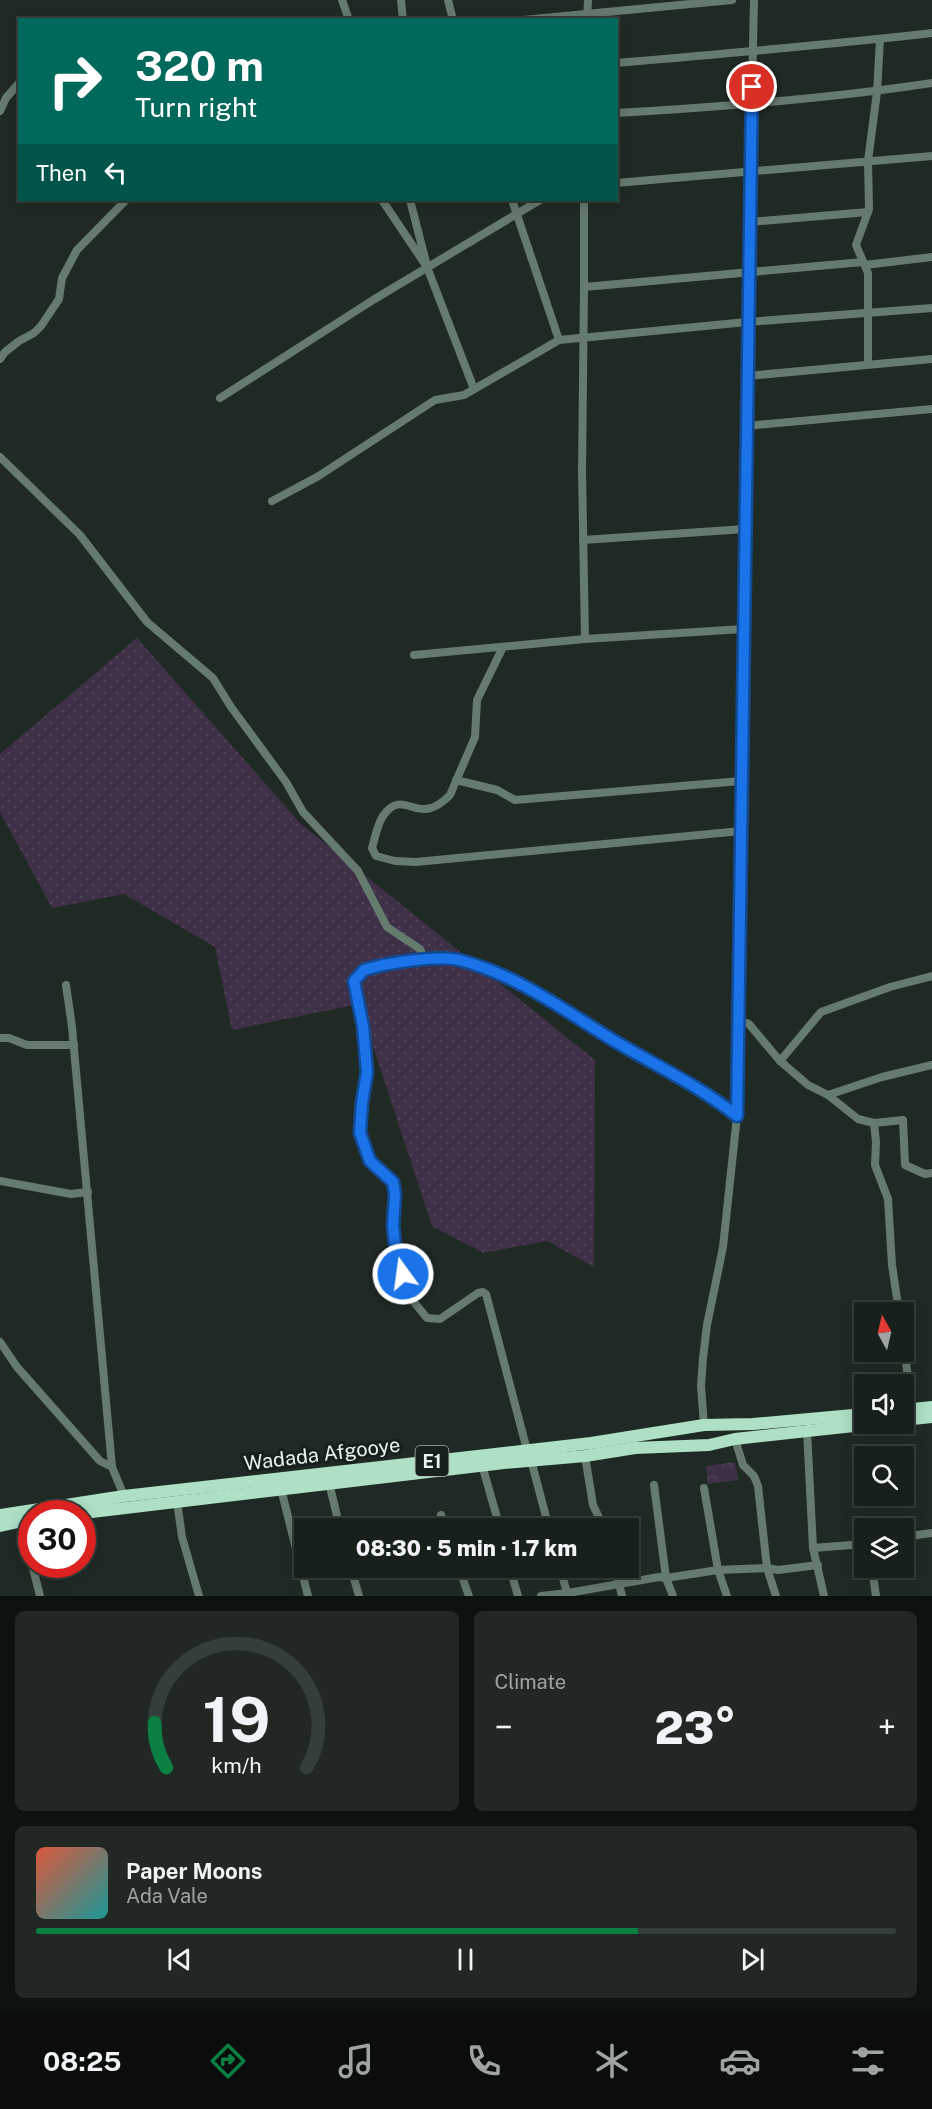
<!DOCTYPE html>
<html lang="en">
<head>
<meta charset="utf-8">
<style>
	body { margin:0; font-family:"Public Sans",sans-serif; background:#212824; color:#f1f3f6; height:100vh; display:flex; flex-direction:column; font-size:22px; white-space:nowrap }
	* { box-sizing:border-box; margin:0 }
	p { font-size:20px; color:#9fa3a3 }
	.icon { flex:none; width:33px; height:33px; fill:none; stroke:currentColor; stroke-width:2; stroke-linecap:round; stroke-linejoin:round }
	.map { position:relative; height:1596px; overflow:hidden }
	.side { display:flex; flex-direction:column; gap:15px; padding:15px; background:#0d120f; flex:1 }
	.side>* { flex:none }
	.banner { position:absolute; left:18px; top:18px; width:600px; height:183px; border-radius:0px; box-shadow:0 3px 15px #0003,0 0 0 2px #363e3a; background:#00695c; color:#fff; overflow:hidden }
	.needle { width:39px; rotate:352deg }
	.fabs { position:absolute; left:854px; top:1302px; display:grid; gap:12px }
	.fabs a { display:grid; place-items:center; width:60px; height:60px; border-radius:0px; background:#18201b; box-shadow:0 3px 15px #0003,0 0 0 2px #363e3a; font-size:30px }
	.speed { position:absolute; left:18px; top:1500px; display:flex; gap:12px; font-size:30px; font-weight:700; text-align:center }
	.speed>* { display:grid; place-content:center; width:78px; height:78px; border-radius:50%; background:#18201b; box-shadow:0 3px 15px #0003,0 0 0 2px #363e3a; line-height:1 }
	.speed .limit { border:9px solid #d22; background:#fff; color:#111 }
	.pin { position:absolute; display:grid; place-items:center; width:51px; height:51px; color:#fff; margin:-26px; border:3px solid #fff; border-radius:50%; box-shadow:0 2px 6px #0007 }
	.me { position:absolute; width:66px; margin:-33px; rotate:346deg; stroke-linejoin:round; filter:drop-shadow(0 0 4px #0008) }
	.turn { display:flex; align-items:center; gap:21px; height:126px; padding:0 18px; font-size:27px }
	.turn .icon { width:78px; height:78px; stroke-width:2.5 }
	.turn b { display:block; font-size:42px; line-height:51px }
	.then { display:flex; align-items:center; height:57px; padding:0 18px; background:#0003; gap:12px; font-size:22px }
	.big { font-size:45px; font-weight:800; line-height:1.1 }
	.side .tile { flex:1; display:flex; flex-direction:column; justify-content:center; gap:9px; min-width:0; padding:0 21px; border-radius:9px; background:#212824 }
	.side .dial { align-items:center; gap:0 }
	.dial svg { height:156px; overflow:visible; fill:none; stroke:#363e3a; stroke-width:7; stroke-linecap:round; text-anchor:middle }
	.dial text { fill:#f1f3f6; stroke:none }
	.song { display:flex; align-items:center; gap:18px }
	.cover { width:72px; height:72px; border-radius:9px; background:linear-gradient(135deg,hsl(10 70% 55%),hsl(180 70% 35%)) }
	.played { height:6px; border-radius:3px; background:linear-gradient(90deg,#0b8043 70%,#363e3a 70%) }
	.keys { display:flex; justify-content:space-around; direction:ltr }
	.heat { display:flex; justify-content:space-between; align-items:center; font-size:33px; direction:ltr }
	.side .tiles { flex:1; display:grid; gap:15px; grid-template-columns:1fr 1fr }
	.tile:last-child { grid-column:span 2 }
	.trip { position:absolute; left:294px; top:1518px; width:345px; height:60px; border-radius:0px; background:#18201b; box-shadow:0 3px 15px #0003,0 0 0 2px #363e3a; font-weight:800; line-height:60px; text-align:center }
	.tabs { display:flex; height:96px; justify-content:space-around; align-items:center; background:#0a0d0b; color:#9fa3a3 }
	.tabs .icon { width:42px; height:42px }
	.tabs .selected { color:#0b8043 }
	.tabs b { font-size:27px; color:#f1f3f6 }
	.map>svg:first-child { display:block }
</style>
</head>
<body>
<div class="map">
<svg width="932" height="1596" viewBox="0 0 932 1596">
	<defs>
		<pattern id="grass-dots" width="8" height="8" patternUnits="userSpaceOnUse" patternTransform="scale(1.5)"><rect width="8" height="8" fill="#3e3047"/><path d="M2 2h.1M6 6h.1" fill="none" stroke="#514459" stroke-width="1.8" stroke-linecap="round"/></pattern>
		<pattern id="park-crowns" width="20" height="18" patternUnits="userSpaceOnUse" patternTransform="scale(1.5)"><rect width="20" height="18" fill="#3e3047"/><path d="M2 6a3 3 0 1 1 6 0M12 15a3 3 0 1 1 6 0" fill="none" stroke="#514459"/></pattern>
	</defs>
	<rect width="100%" height="100%" fill="#202a24"/>
	<polygon fill="url(#grass-dots)" points="137,638 301,824 595,1060 594,1267 547,1241 483,1253 432,1226 359,1004 232,1030 215,947 124,894 52,908 0,812 0,754"/>
	<polygon fill="url(#park-crowns)" points="735,1462 738,1480 708,1484 706,1466"/>
	<g fill="none" stroke-linecap="round" stroke-linejoin="round">
		<g stroke="#657b6e" stroke-width="8">
			<polyline points="342,0 349,20"/>
			<polyline points="401,0 403,20"/>
			<polyline points="448,0 453,20"/>
			<polyline points="523,20 732,0"/>
			<polyline points="587,20 588,0"/>
			<path d="M616 63C722 54 827 45 932 33"/>
			<polyline points="0,111 6,98 20,82"/>
			<path d="M616 113C722 107 827 99 932 83"/>
			<polyline points="616,183 932,156"/>
			<polyline points="382,200 427,267 474,389"/>
			<polyline points="410,200 427,266"/>
			<polyline points="512,200 559,340"/>
			<polyline points="584,200 584,287 863,262"/>
			<polyline points="749,222 868,212"/>
			<polyline points="865,265 932,257"/>
			<polyline points="584,287 582,471 585,639"/>
			<polyline points="0,359 5,352 19,341 34,333 41,326 59,299 62,278 77,250 126,200"/>
			<polyline points="868,363 868,273 856,245 869,209 868,161 877,92 880,39"/>
			<polyline points="747,376 932,359"/>
			<polyline points="220,398 373,300 540,200"/>
			<polyline points="746,426 932,409"/>
			<polyline points="0,457 80,535 147,622 213,678 231,707 286,782 303,812 358,871 387,927 420,949 425,960"/>
			<polyline points="272,501 317,477 435,400 464,395 559,340 747,322 932,308"/>
			<polyline points="583,540 745,529"/>
			<path d="M503 647 477 700 475 737 450 795C444 801 434 809 425 809 409 810 398 794 383 816 377 825 375 838 372 848L376 856 395 861 416 862 741 831"/>
			<polyline points="414,655 585,639 743,629"/>
			<polyline points="456,780 497,790 515,800 741,781"/>
			<polyline points="66,985 72,1027 112,1467 124,1496"/>
			<polyline points="738,1020 749,1024 780,1061 808,1085 828,1095 858,1119 874,1123 903,1120 905,1165 925,1174 932,1173"/>
			<polyline points="0,1038 9,1038 27,1045 74,1045"/>
			<polyline points="780,1061 821,1012 890,987 932,976"/>
			<polyline points="828,1095 882,1077 932,1065"/>
			<polyline points="874,1123 876,1142 875,1165 888,1199 892,1265 899,1312"/>
			<polyline points="0,1181 71,1194 88,1192"/>
			<polyline points="903,1338 912,1410"/>
			<polyline points="0,1342 17,1367 100,1461 112,1467"/>
			<polyline points="704,1425 701,1386 703,1358 707,1325 723,1247 737,1116 748,272 754,0"/>
			<polyline points="807,1430 813,1548 824,1596"/>
			<path d="M527 1450 486 1294 483 1292 478 1293 440 1319 427 1318 409 1296 396 1253 392 1219 395 1194 393 1182 370 1161 360 1133 361 1103 367 1072 363 1026 354 981 360 972 372 967C397 964 433 954 458 960 517 974 565 1011 616 1042 657 1067 699 1086 737 1116"/>
			<polyline points="585,1456 593,1505 604,1528"/>
			<polyline points="531,1460 549,1528"/>
			<polyline points="482,1465 500,1528"/>
			<polyline points="329,1483 340,1528"/>
			<polyline points="654,1485 666,1578 718,1570 767,1568 758,1486 754,1476 743,1465 735,1439"/>
			<polyline points="704,1488 718,1570 727,1596"/>
			<polyline points="281,1489 308,1596"/>
			<polyline points="177,1501 182,1537 199,1596"/>
			<polyline points="441,1515 446,1528"/>
			<polyline points="21,1521 32,1561"/>
			<polyline points="903,1537 932,1533"/>
			<polyline points="813,1548 864,1544"/>
			<polyline points="32,1564 40,1596"/>
			<polyline points="351,1568 359,1596"/>
			<polyline points="459,1568 469,1596"/>
			<polyline points="510,1568 518,1596"/>
			<polyline points="560,1568 568,1596"/>
			<polyline points="615,1568 622,1596"/>
			<polyline points="767,1568 778,1570 818,1565"/>
			<polyline points="767,1568 776,1596"/>
			<polyline points="872,1568 876,1596"/>
			<polyline points="541,1596 568,1593 659,1577 666,1578 673,1596"/>
		</g>
		<g stroke="#ade0c4" stroke-width="12">
			<polyline points="903,1410 932,1407"/>
			<polyline points="903,1420 932,1417"/>
			<polyline points="75,1514 504,1463 585,1456 635,1448 709,1445 735,1439 872,1424"/>
			<polyline points="0,1515 124,1496 591,1443 704,1425 753,1424 864,1414"/>
			<polyline points="0,1526 32,1519"/>
		</g>
	</g>
	<g fill="none" stroke-linecap="round" stroke-linejoin="round">
		<defs>
			<path id="route" d="M403 1274 396 1253 393 1226 395 1194 393 1182 370 1161 360 1133 362 1103 367 1072 363 1026 354 981 364 970C386 963 437 955 459 960 518 975 565 1011 616 1042 657 1066 699 1086 737 1116L752 87"/>
		</defs>
		<use href="#route" stroke="#114b97" stroke-width="15"/>
		<use href="#route" stroke="#1a73e8" stroke-width="10"/>
	</g>
	<g text-anchor="middle" dominant-baseline="central" stroke-width="6" stroke-linejoin="round" paint-order="stroke">
		<rect fill="#17201b" stroke="#aeb4b0" stroke-width="1.5" x="415.5" y="1446" width="33" height="30" rx="4.5"/>
		<g font-size="18" font-weight="bold" fill="#eef4f0">
			<text x="432" y="1461">E1</text>
		</g>
		<g font-size="20" fill="#eef4f0" stroke="#17201b">
			<text transform="translate(322 1454) rotate(-7)">Wadada Afgooye</text>
		</g>
	</g>
</svg>
<div class="fabs">
<a><svg class="needle" viewBox="-14 -14 28 28"><path d="M0-13l5 13h-10z" fill="#e53935"/><path d="M0 13l5-13h-10z" fill="#9fa3a3"/></svg></a>
<a><svg class="icon" aria-label="sound" viewBox="0 0 24 24"><path d="M4 9h4l5-4v14l-5-4H4zM17 9q2 3 0 6"/></svg></a>
<a><svg class="icon" aria-label="search" viewBox="0 0 24 24"><circle cx="10" cy="10" r="6"/><path d="M15 15l6 6"/></svg></a>
<a><svg class="icon" aria-label="layers" viewBox="0 0 24 24"><path d="M12 4l9 5-9 5-9-5zM3 14l9 5 9-5"/></svg></a>
</div>
<div class="speed"><div class="limit">30</div></div>
<div class="pin" style="left:752px;top:87px;background:#d93025"><svg class="icon" aria-label="arrive" viewBox="0 0 24 24"><path d="M6 21V4h12l-3 4 3 4H6"/></svg></div>
<svg class="me" style="left:403px;top:1274px" viewBox="-20 -20 40 40"><circle r="17" fill="#1a73e8" stroke="#fff" stroke-width="3"/><path d="M0-11L8 9 0 5-8 9z" fill="#fff"/></svg>
<div class="trip">08:30 · 5 min · 1.7 km</div>
<div class="banner">
<div class="turn"><svg class="icon" aria-label="right" viewBox="0 0 24 24"><path d="M7 20v-9h11M14 6l5 5-5 5"/></svg><div><b>320 m</b>Turn right</div></div>
<div class="then">Then<svg class="icon" aria-label="left" viewBox="0 0 24 24"><path d="M17 20v-9H6M10 6l-5 5 5 5"/></svg></div>
</div>
</div>
<section class="side">
<div class="tiles">
<div class="tile dial"><svg viewBox="0 0 100 80">
<path d="M14 69A42 42 0 1 1 86 69"/>
<path d="M14 69A42 42 0 0 1 8 46" stroke="#0b8043"/>
<text x="50" y="56" font-size="32" font-weight="700">19</text>
<text x="50" y="72" font-size="11">km/h</text>
</svg></div>
<div class="tile"><p>Climate</p>
<div class="heat"><a>−</a><b class="big">23°</b><a>+</a></div>
</div>
<div class="tile">
<div class="song"><i class="cover"></i><div><b>Paper Moons</b><p>Ada Vale</p></div></div>
<div class="played"></div>
<div class="keys"><svg class="icon" aria-label="previous" viewBox="0 0 24 24"><path d="M18 5L8 12l10 7zM5 5v14"/></svg><svg class="icon" aria-label="pause" viewBox="0 0 24 24"><path d="M8 5v14M16 5v14"/></svg><svg class="icon" aria-label="next" viewBox="0 0 24 24"><path d="M6 5l10 7-10 7zM19 5v14"/></svg></div>
</div>
</div>
</section>
<nav class="tabs">
<b>08:25</b>
<svg class="icon selected" aria-label="directions" viewBox="0 0 24 24"><path d="M12 3l9 9-9 9-9-9zM9 14v-3h6M13 9l2 2-2 2"/></svg>
<svg class="icon" aria-label="music" viewBox="0 0 24 24"><path d="M9 18V5l10-2v13"/><circle cx="6" cy="18" r="3"/><circle cx="16" cy="16" r="3"/></svg>
<svg class="icon" aria-label="phone" viewBox="0 0 24 24"><path d="M5 4h4l2 5-3 2q2 4 5 5l2-3 5 2v4C11 20 4 13 5 4z"/></svg>
<svg class="icon" aria-label="climate" viewBox="0 0 24 24"><path d="M12 3v18M4 7l16 10M4 17L20 7"/></svg>
<svg class="icon" aria-label="car" viewBox="0 0 24 24"><path d="M5 17H2v-5l4-1 3-4h7l3 4 3 1v5h-3M9 17h6M6 11h13"/><circle cx="7" cy="17" r="2"/><circle cx="17" cy="17" r="2"/></svg>
<svg class="icon" aria-label="filters" viewBox="0 0 24 24"><path d="M4 7h16M4 17h16"/><circle cx="9" cy="7" r="2"/><circle cx="15" cy="17" r="2"/></svg>
</nav>
</body>
</html>
